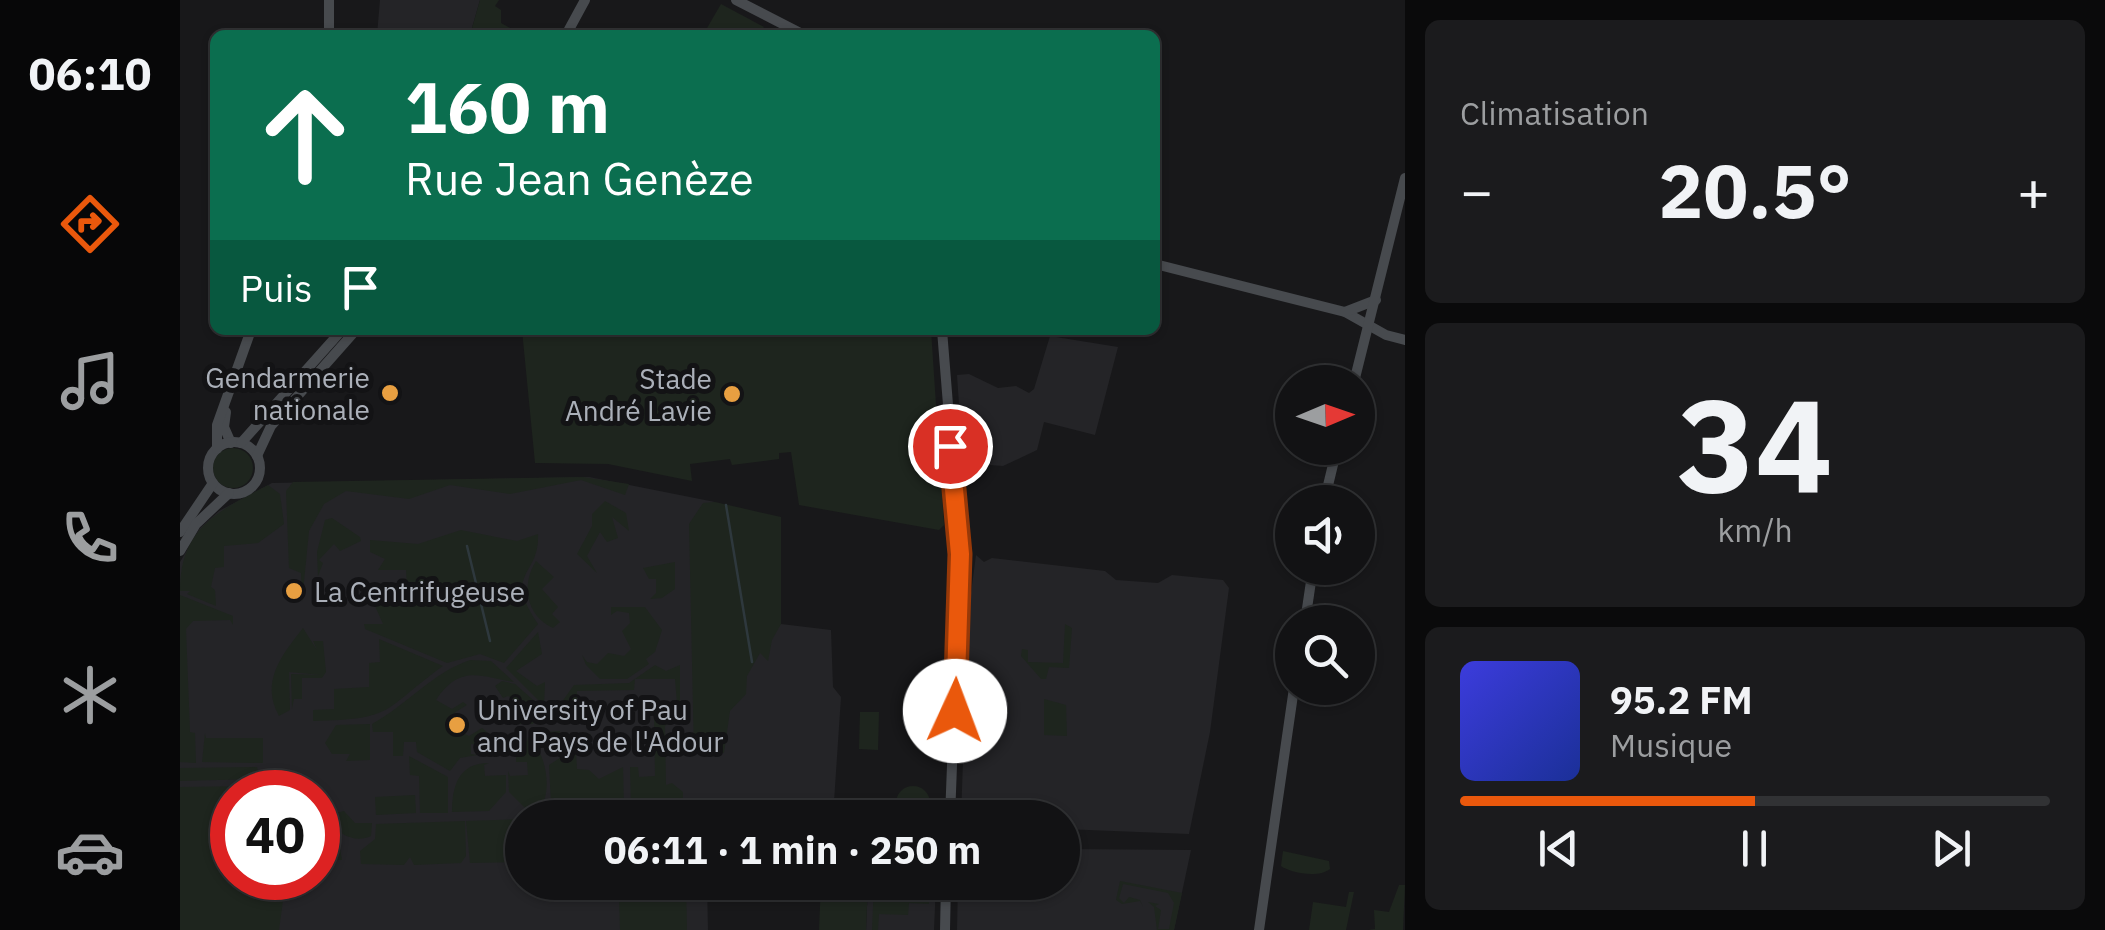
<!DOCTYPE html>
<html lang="fr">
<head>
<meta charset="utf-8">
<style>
	body { margin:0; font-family:"IBM Plex Sans",sans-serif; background:#1b1b1d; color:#f1f3f6; height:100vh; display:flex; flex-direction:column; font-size:38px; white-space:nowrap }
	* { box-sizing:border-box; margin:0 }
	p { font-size:32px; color:#9c9ea0 }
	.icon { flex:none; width:55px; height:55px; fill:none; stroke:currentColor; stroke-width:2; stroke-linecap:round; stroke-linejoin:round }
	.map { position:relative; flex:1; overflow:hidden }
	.side { display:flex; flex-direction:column; gap:20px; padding:20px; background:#0a0a0b; width:700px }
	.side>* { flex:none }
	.top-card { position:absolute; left:30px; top:30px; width:950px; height:305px; border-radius:15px; box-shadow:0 2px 8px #0004,0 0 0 2px #313234; background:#0b6e4f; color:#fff; overflow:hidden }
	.needle { width:65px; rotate:88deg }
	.tools { position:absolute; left:1095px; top:365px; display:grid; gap:20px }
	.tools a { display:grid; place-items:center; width:100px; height:100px; border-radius:50%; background:#121214; box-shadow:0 2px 8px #0004,0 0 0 2px #313234; font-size:50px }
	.speed { position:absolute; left:30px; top:770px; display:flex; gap:20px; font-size:50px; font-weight:700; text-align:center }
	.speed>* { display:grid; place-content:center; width:130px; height:130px; border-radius:50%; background:#121214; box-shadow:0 2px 8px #0004,0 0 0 2px #313234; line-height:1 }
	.speed .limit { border:15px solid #d22; background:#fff; color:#111 }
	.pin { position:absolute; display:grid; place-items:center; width:85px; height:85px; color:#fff; margin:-42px; border:5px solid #fff; border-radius:50%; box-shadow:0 2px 10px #0007 }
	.me { position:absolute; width:110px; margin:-55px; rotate:2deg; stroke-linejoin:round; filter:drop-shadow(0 0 8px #0008) }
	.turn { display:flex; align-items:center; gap:35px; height:210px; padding:0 30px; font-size:45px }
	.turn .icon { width:130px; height:130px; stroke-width:2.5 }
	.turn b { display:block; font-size:70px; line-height:85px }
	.then { display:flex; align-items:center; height:95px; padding:0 30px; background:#0003; gap:20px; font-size:38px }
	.big { font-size:75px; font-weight:700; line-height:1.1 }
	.side .card { flex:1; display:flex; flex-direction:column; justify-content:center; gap:15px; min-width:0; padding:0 35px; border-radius:15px; background:#1b1b1d }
	.side .dial { align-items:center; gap:0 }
	.dial b { font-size:130px; line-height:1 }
	.song { display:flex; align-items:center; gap:30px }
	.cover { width:120px; height:120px; border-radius:15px; background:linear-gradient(135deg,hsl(240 70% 55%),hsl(230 70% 35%)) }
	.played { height:10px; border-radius:5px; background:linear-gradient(90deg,#ea580c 50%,#313234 50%) }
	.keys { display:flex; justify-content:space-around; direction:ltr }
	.heat { display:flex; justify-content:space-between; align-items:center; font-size:55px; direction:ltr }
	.trip { position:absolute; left:325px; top:800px; width:575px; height:100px; border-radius:50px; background:#121214; box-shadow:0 2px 8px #0004,0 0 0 2px #313234; font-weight:700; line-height:100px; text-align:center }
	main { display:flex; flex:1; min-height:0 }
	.dock { display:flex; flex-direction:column; width:180px; justify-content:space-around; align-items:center; background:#070708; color:#9c9ea0 }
	.dock .icon { width:70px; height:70px }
	.dock .selected { color:#ea580c }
	.dock b { font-size:45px; color:#f1f3f6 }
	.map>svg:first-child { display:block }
</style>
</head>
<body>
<main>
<nav class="dock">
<b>06:10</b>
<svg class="icon selected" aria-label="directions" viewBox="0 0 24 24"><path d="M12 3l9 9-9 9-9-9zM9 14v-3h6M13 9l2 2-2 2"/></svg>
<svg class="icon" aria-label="music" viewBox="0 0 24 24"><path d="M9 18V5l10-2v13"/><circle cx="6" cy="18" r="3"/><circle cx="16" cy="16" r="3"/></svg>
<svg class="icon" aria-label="phone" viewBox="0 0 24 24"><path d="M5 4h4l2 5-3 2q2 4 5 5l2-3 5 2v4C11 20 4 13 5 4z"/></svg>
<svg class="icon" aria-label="climate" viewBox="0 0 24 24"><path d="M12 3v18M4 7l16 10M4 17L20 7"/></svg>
<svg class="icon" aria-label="car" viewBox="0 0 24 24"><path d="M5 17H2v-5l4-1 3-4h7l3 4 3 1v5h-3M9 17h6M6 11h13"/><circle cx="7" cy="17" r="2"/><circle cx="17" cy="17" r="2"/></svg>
</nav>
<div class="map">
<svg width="1225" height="930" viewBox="0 0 1225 930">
	<rect width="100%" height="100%" fill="#18181a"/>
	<g fill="#242427" fill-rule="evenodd">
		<polygon points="200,0 300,0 290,35 197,35"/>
		<polygon points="870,336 938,347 915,435 864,422 857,450 823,466 783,463 777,375 789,374 818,388 836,386 849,393 854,389"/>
		<path d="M409 477 535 502 525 525 566 628 601 624 651 630 653 687 661 697 653 817 342 818V882L527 883 528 930H0V562L20 528 39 511 92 483ZM52 792H138V878H52Z"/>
		<polygon points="796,555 804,562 812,558 925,571 936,580 978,583 992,575 1043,580 1049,588 1030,732 1009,834 883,829 882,818 781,818 788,616"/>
		<polygon points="883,849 1011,850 994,930 777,930 778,883 882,882"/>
		<polygon points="688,883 756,883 754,930 686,930"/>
	</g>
	<g fill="#1e251e">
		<polygon points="300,0 319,0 315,6 321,10 321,23 343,35 290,35"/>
		<polygon points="541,4 584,27 579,35 523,35"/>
		<polygon points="342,330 617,330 616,336 667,330 751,330 764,525 759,530 619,505 611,452 599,453 599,459 552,465 550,459 510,464 512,481 428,464 355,463"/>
		<circle cx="53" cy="468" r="20"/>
		<polygon points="403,477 449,484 445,495 401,480 330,494 270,485 229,499 166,491 144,504 129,531 122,602 121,573 109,568 106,491 113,482"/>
		<path d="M88 485 100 494 104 524 78 543 44 546V567L35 568 31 587 35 590 36 606 7 594 10 591H0C0 528 38 511 88 485Z"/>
		<polygon points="425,501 446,513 449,531 432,517 438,538 427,542 420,532 407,556 417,573 397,554 412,526 412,514"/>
		<polygon points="535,502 601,517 601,624 592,640 588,661 580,653 567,676 566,694 550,711 544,753 514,754 509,524 523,503"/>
		<polygon points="152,518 180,537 181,541 160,551 154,544 139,560 143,563 138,576 137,552 145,520"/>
		<path d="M281 530 337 541 358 534C360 577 322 571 358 624L324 663 300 654 267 663 185 629 184 624H203L195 606 205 587 227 586 226 570H198L205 559 190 552V540L238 544Z"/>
		<path d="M356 561 374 577 362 589 378 607 372 614 380 622 373 628C346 616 341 584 356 561Z"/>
		<polygon points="495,562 495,589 482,598 470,599 476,593 476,579 469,579 463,568"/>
		<polygon points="0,595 53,616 53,625 50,620 13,621 6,629 10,732 15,733 16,763 0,762"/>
		<polygon points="431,607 465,607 482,630 475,652 466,659 469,664 447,679 420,679 406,665 402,655 407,662 417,664 428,653 444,656 451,649 442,631 450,623 449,613 437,611 431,615"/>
		<polygon points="885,624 892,628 889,668 869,667 866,679 861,679 841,656 842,649 848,650 848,662 883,663"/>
		<path d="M123 628 137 650 133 641H143L146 672 142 678H122V699H114L112 709 111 674 141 675 109 672 110 710 99 716C80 681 102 655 123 628Z"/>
		<polygon points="358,632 362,654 336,671 357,686 365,682 364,706 326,668"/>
		<path d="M199 639 263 666C201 711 216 719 133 721V710L154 709V689L189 687V663L200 662Z"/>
		<path d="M290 660 311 661 334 682C304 678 281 662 256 700L272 709 283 702 287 705 274 713 275 729 289 736 302 728 314 738 308 739 307 745 291 744V754L297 755 280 758 270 771 237 752 236 742H224L223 756H213V732H193L192 724C227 705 252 673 290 660Z"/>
		<polygon points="475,665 486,671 500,665 500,706 481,707 481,700 483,704 497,703 495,679 455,679 454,690 397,691 397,707 410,707 411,719 381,703 394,685 449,683"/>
		<polygon points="322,681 335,684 360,706 353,724 334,724 342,719 341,703 328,696 323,698 315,686"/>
		<polygon points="864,699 886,705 887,736 864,735"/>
		<polygon points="474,711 502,713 485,726 486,785 492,783 503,792 503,802 451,807 450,767 458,767 459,777 475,776"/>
		<polygon points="680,712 699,712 698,750 679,749"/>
		<polygon points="156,725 190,724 190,760 166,761 170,754 152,754 145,743"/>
		<polygon points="380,731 380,737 392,744 411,734 411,753 396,754 397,769 409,770 419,779 443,767 444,807 387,809 371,804 369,765 409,739 379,755 368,749 368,732"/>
		<polygon points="25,733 26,738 83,738 83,763 22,762"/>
		<path d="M348 737C366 751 373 791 360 809L347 810 329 792 328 771 330 776 348 775 347 762H336V753H343L342 738 347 742Z"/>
		<polygon points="229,756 268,777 268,813 240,813 239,776 230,775"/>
		<path d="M309 763 304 765 305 776 326 775V792L309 811 272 812C272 785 279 763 309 763Z"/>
		<polygon points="77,767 80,779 0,781 0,768"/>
		<polygon points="86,786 103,792 52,792 52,878 106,878 99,930 0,930 0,787"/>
		<circle cx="733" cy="803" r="17"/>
		<polygon points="235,795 236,813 196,815 195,797"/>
		<polygon points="138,810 159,843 162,860 138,860"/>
		<path d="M164 811 175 823H192L191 836C173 844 153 833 152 814Z"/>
		<polygon points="341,819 342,853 337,862 290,863 286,821"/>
		<polygon points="285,821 286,856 281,863 234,865 230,857 224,865 181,864 180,851 195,839 196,824"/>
		<path d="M1103 851 1149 861 1150 869C1137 879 1109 872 1101 866Z"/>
		<polygon points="940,881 1002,893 994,930 977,930 974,907 968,902 979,904 975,906 981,910 978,929 989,929 994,903 988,893 943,884 939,898 944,903 949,897 960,900 963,907 960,901 942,904 936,900"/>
		<polygon points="451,882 506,883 507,930 440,930 439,898 444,885"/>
		<polygon points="641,883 688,883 686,930 639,930"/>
		<polygon points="694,883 726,883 726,893 749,894 749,904 729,903 728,915 699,914 698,930 692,930"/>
		<polygon points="1219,885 1225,885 1223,930 1188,930 1195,929 1194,910 1209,912"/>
		<polygon points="1169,892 1174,892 1166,930 1129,930 1133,902 1166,907"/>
	</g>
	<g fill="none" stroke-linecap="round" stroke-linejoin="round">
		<g stroke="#2e383d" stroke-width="2.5">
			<polyline points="546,505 572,662"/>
			<polyline points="287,546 310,641"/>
		</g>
		<g stroke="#474a4e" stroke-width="10">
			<polyline points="556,0 624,35"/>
			<polyline points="149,35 149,0"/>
			<polyline points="386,35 405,0"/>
			<polyline points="975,264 1165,312 1206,335 1225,340"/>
			<polyline points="1165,312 1196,300"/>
			<polyline points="762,330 780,554 770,818"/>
			<polyline points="1174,382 1225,178"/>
			<polyline points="46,412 44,427 51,443"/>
			<circle cx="54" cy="468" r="26"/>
			<polyline points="61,443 162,330"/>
			<polyline points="37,449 37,425 71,330"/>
			<polyline points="77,456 91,426 176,330"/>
			<polyline points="1144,502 1157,448"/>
			<polyline points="0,532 33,483"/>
			<polyline points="0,551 16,524 49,493"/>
			<polyline points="1125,622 1133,568"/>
			<polyline points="765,930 766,882"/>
			<polyline points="1079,930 1114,688"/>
		</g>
	</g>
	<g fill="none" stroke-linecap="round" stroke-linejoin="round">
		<defs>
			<polyline id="route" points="770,446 780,554 775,711"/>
		</defs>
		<use href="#route" stroke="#983908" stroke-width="25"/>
		<use href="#route" stroke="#ea580c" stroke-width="18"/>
	</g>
	<g fill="#e89f41" stroke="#131315" stroke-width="4">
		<circle cx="210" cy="393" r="10"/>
		<circle cx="552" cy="394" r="10"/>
		<circle cx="114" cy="591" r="10"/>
		<circle cx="277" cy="725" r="10"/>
	</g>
	<g text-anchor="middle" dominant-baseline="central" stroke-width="10" stroke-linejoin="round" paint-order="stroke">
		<g font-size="28" fill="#abb0b9" stroke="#131315" text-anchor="end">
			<text x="190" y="377">Gendarmerie<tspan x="190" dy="32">nationale</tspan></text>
			<text x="532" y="378">Stade<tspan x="532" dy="32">André Lavie</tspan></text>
			<text x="134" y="591" text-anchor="start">La Centrifugeuse</text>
			<text x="297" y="709" text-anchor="start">University of Pau<tspan x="297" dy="32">and Pays de l'Adour</tspan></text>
		</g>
	</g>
</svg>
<div class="tools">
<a><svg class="needle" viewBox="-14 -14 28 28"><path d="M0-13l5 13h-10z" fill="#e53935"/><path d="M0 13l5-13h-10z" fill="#9c9ea0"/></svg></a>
<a><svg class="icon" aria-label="sound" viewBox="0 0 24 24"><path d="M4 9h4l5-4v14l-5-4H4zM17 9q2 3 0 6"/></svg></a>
<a><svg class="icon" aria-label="search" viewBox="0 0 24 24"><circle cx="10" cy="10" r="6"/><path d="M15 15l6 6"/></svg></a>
</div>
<div class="speed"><div class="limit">40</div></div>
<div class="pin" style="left:770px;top:446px;background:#d93025"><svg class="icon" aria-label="arrive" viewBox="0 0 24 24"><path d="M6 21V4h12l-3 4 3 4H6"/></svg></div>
<svg class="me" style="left:775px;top:711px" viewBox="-20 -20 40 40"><circle r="19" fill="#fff"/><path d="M0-13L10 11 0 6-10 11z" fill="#ea580c"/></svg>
<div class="trip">06:11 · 1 min · 250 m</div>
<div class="top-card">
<div class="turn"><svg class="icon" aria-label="ahead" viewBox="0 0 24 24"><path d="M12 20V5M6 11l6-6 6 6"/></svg><div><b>160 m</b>Rue Jean Genèze</div></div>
<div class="then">Puis<svg class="icon" aria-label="arrive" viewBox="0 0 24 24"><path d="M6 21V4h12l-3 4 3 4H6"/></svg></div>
</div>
</div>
<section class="side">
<div class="card"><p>Climatisation</p>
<div class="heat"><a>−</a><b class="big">20.5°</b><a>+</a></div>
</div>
<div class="card dial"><b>34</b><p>km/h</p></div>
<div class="card">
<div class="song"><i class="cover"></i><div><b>95.2 FM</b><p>Musique</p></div></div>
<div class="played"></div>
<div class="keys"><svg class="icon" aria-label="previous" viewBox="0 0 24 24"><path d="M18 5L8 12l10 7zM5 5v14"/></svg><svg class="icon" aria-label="pause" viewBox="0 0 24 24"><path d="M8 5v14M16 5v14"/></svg><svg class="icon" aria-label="next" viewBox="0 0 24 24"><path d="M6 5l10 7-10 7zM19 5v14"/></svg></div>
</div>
</section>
</main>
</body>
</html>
